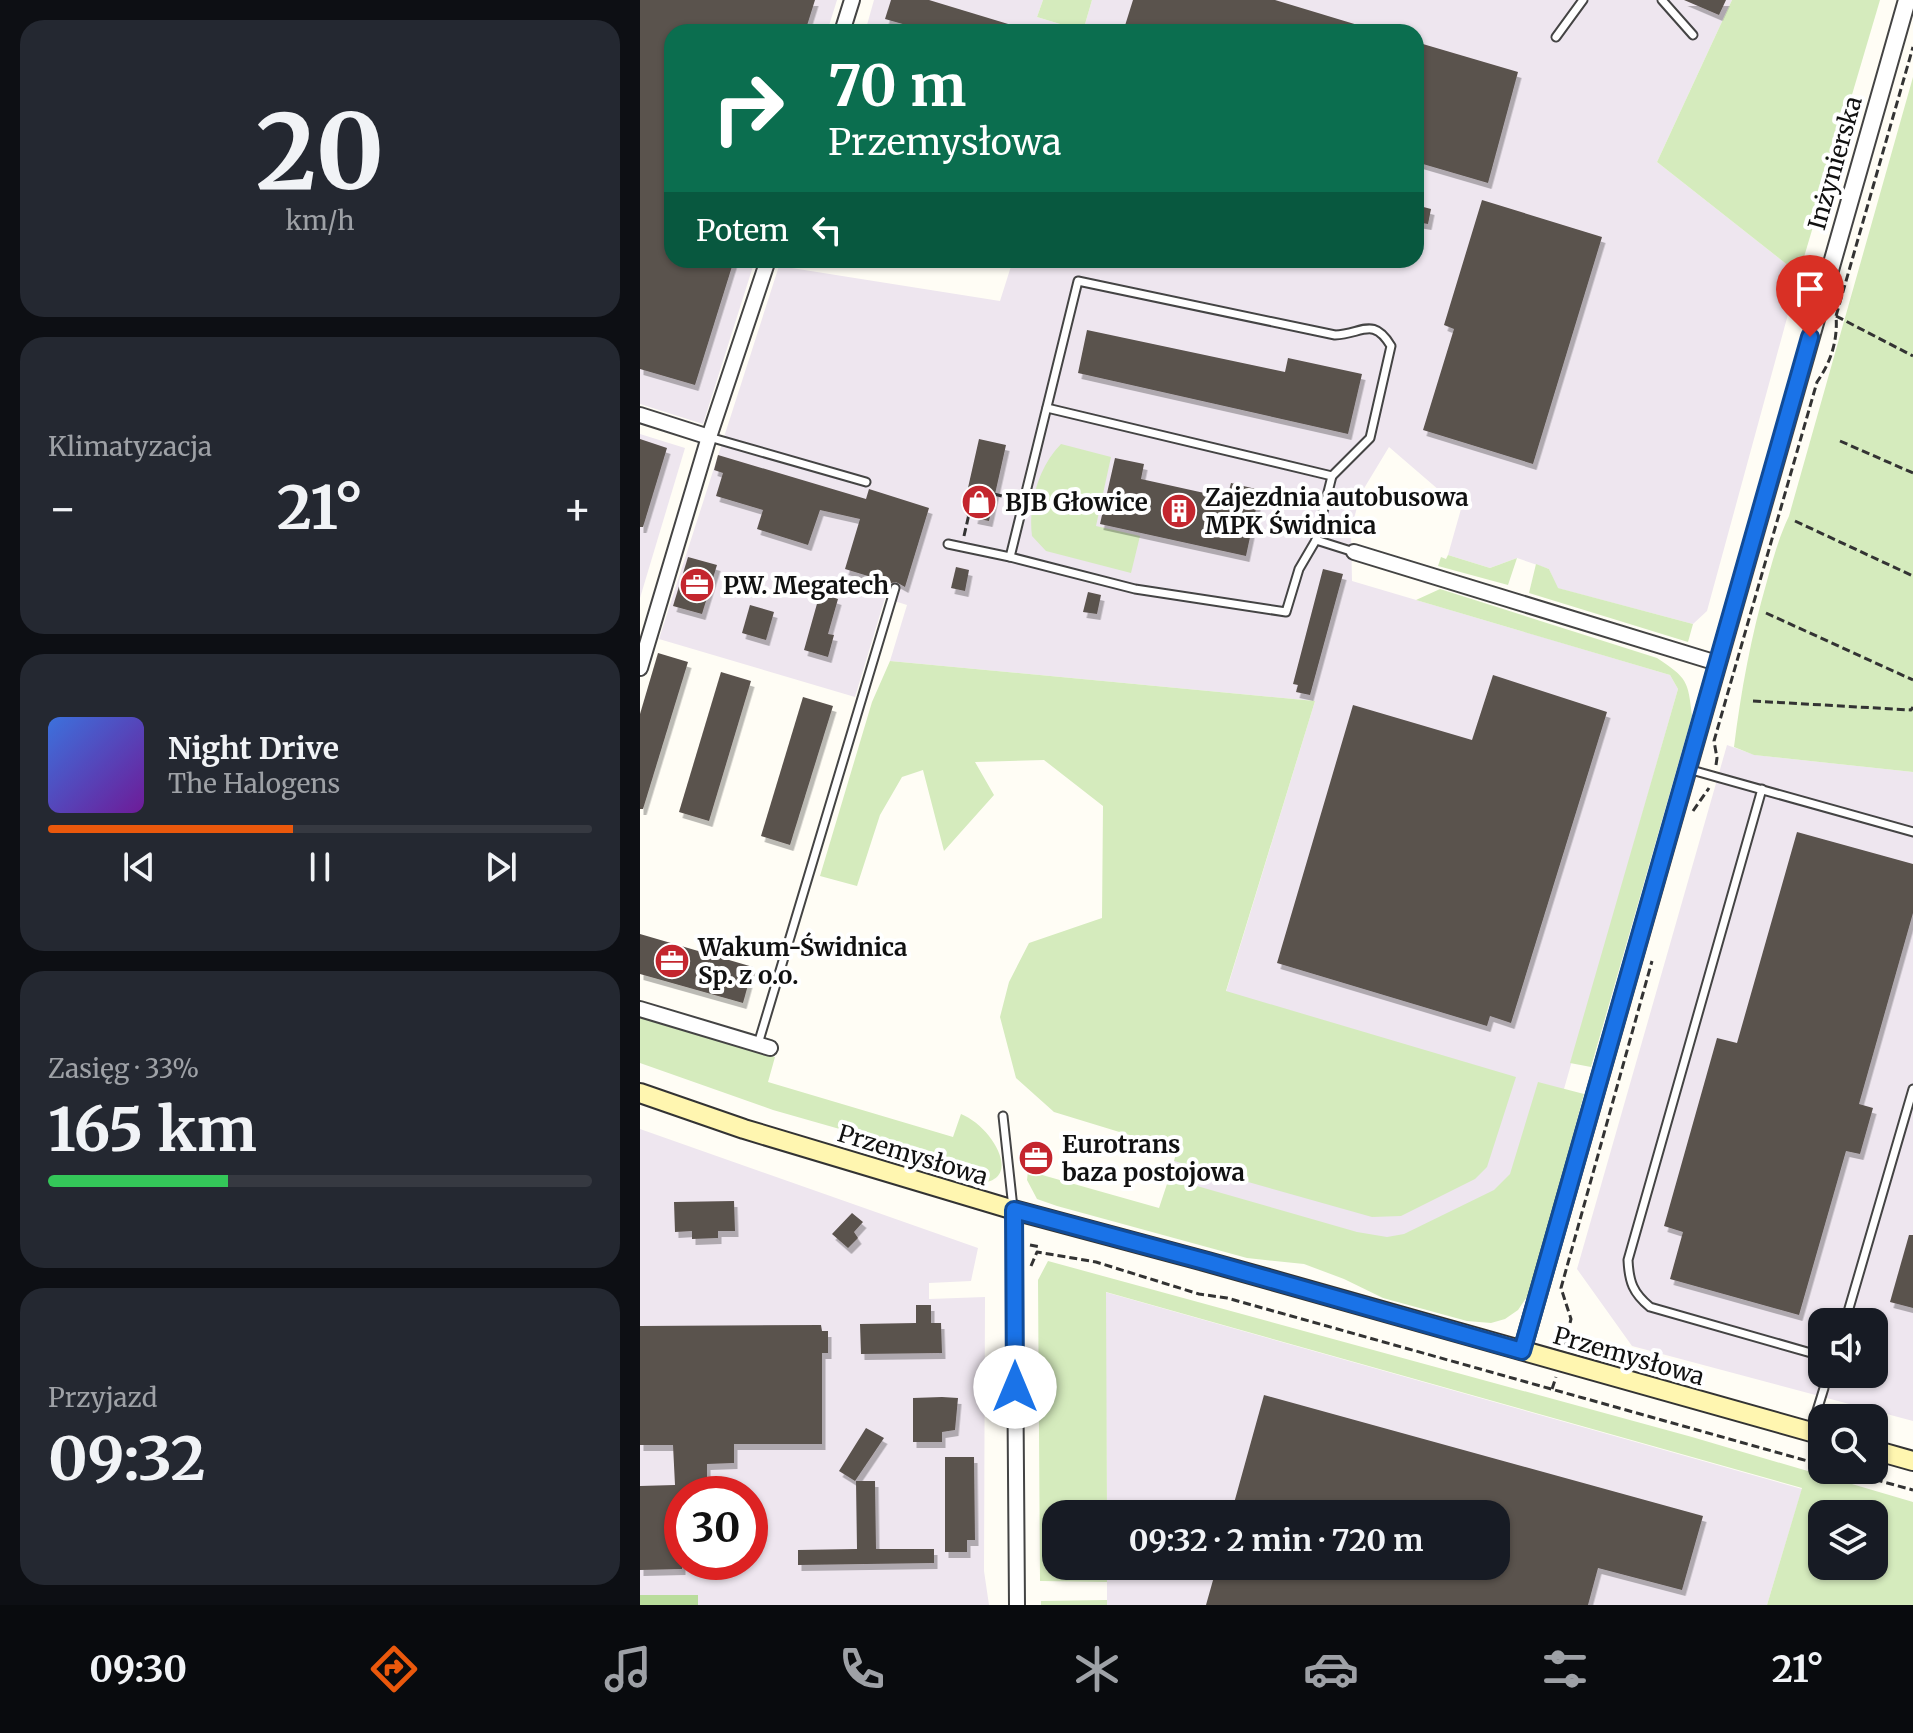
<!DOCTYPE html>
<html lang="pl">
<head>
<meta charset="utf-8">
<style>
	body { margin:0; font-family:Merriweather,serif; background:#242831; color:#f1f3f6; height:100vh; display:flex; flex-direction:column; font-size:30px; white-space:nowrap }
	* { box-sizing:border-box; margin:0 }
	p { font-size:26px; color:#9ea1a6 }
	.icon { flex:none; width:44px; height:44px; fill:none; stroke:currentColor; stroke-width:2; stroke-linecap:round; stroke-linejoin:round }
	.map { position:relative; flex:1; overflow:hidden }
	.details { display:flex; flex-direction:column; gap:20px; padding:20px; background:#0d0f14; width:640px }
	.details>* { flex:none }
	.guide { position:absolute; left:24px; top:24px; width:760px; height:244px; border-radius:24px; box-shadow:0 2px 6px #0004; background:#0b6e4f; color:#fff; overflow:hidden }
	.controls { position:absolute; left:1168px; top:1308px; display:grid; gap:16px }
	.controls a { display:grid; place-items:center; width:80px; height:80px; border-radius:16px; background:#171b24; box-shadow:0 2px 6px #0004; font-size:40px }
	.speed { position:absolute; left:24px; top:1476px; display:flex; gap:16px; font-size:40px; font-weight:700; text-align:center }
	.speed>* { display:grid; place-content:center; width:104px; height:104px; border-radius:50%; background:#171b24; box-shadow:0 2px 6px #0004; line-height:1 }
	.speed .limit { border:12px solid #d22; background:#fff; color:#111 }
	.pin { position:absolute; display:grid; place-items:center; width:68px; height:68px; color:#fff; margin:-82px -34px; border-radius:50% 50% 50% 0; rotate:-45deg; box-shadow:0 0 8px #0007 }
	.pin .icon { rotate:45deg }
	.me { position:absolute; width:88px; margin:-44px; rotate:0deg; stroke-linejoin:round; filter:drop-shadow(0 0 6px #0008) }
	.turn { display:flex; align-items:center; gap:28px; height:168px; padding:0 32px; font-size:36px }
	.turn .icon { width:104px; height:104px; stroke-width:2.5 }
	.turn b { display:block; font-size:56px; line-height:68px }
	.then { display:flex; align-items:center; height:76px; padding:0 32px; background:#0003; gap:16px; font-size:30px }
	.big { font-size:60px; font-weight:700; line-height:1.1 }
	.details .card { flex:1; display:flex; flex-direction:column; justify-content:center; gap:12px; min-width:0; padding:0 28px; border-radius:24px; background:#242831 }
	.details .dial { align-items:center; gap:0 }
	.dial b { font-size:104px; line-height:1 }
	.song { display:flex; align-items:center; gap:24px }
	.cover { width:96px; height:96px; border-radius:12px; background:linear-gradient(135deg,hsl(220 70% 55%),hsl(280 70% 35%)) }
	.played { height:8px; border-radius:4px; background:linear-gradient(90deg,#ea580c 45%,#363941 45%) }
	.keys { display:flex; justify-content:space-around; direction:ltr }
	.heat { display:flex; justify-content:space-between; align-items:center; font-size:44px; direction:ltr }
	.charge { height:12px; border-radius:6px; background:linear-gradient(90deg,#34c759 33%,#363941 0) }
	.trip { position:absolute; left:402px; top:1500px; width:468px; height:80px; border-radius:24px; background:#171b24; box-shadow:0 2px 6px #0004; font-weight:700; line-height:80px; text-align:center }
	.tabs { display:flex; height:128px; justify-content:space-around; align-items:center; background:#090b0e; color:#9ea1a6 }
	.tabs .icon { width:56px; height:56px }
	.tabs .active { color:#ea580c }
	.tabs b { font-size:36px; color:#f1f3f6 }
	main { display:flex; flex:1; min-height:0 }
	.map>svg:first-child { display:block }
</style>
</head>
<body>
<main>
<section class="details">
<div class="card dial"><b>20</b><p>km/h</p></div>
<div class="card"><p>Klimatyzacja</p>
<div class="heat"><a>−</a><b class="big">21°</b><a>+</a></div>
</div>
<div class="card">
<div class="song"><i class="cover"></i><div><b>Night Drive</b><p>The Halogens</p></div></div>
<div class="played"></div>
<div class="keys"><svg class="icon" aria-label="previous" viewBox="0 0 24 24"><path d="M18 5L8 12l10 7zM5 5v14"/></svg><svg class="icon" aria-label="pause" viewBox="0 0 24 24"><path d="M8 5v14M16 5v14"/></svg><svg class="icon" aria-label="next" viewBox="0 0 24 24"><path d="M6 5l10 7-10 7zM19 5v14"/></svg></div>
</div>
<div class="card"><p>Zasięg · 33%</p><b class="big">165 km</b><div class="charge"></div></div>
<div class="card"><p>Przyjazd</p><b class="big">09:32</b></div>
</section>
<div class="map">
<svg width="1273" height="1605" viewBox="0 0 1273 1605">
	<defs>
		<filter id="shadow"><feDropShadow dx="3.5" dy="6" stdDeviation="0" flood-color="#0004"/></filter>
	</defs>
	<rect width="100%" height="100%" fill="#fffdf5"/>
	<g fill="#eee6ef" fill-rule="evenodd">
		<polygon points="0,0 197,0 187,32 32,32 32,260 115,260 63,424 0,404"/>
		<polygon points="234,0 403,0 397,17 443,31 452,0 1092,0 1017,162 1159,274 1067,611 1053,624 917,588 909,569 877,558 850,568 808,555 821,509 749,447 720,495 711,531 712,581 1030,675 1038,689 924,1089 807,1289 520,1208 675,701 250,661 267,605 245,598 215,697 19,639 139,266 360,301 373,260 776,260 776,32 225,32"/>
		<polygon points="0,434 45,448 0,598"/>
		<path d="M1087 745 1115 755 1273 772V1421L992 1346 937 1269ZM1182 1322H1234V1374H1182Z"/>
		<path d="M0 1129 338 1248 331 1281 289 1283V1299L345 1297 344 1571 349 1605H58V1595H0ZM42 1494H110V1562H42Z"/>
		<polygon points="465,1292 1162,1489 1127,1605 467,1605 467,1566 856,1566 856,1514 467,1514"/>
	</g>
	<g fill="#d5ebbd" fill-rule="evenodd">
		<polygon points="403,0 452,0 443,31 397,17"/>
		<polygon points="1092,0 1240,0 1159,274 1017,162"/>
		<path d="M1273 77V772L1114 755 1094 747C1101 691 1111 636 1127 581 1133 559 1139 537 1149 516Z"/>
		<path d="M421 444 471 457 456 526 500 536 491 573 406 551 392 536C388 505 398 467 421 444Z"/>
		<polygon points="808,555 850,568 877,558 868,585 798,566 801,557 806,559"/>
		<polygon points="896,564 909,569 918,588 1053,624 1048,642 889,593"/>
		<path d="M800 589 1017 658C1047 678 1048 680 1052 716L951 1067 930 1063 1038 689 1030 675 776 600Z"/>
		<polygon points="250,661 675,701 586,991 876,1077 847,1167 835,1179 761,1216 732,1217 534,1161 538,1146 499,1138 414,1112 376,1078 360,1017 369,982 389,943 462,918 463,806 404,760 335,762 354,795 304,851 283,770 262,777 240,815 217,886 180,876 232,702"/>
		<path d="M0 1017 135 1057 128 1082 313 1137 321 1114C354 1127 388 1187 331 1183L333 1167 133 1110 0 1063Z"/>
		<polygon points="898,1082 944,1094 891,1291 878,1310 865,1319 851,1323 827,1321 743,1298 704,1279 664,1264 607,1258 417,1206 397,1199 387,1180 388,1171 519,1208 529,1178 717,1232 747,1237 764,1234 854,1190 870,1174"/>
		<path d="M408 1261 1052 1437 1273 1502V1605H1127L1162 1488 466 1292 467 1514H416V1566H467V1582L400 1581 398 1280ZM1182 1514H1234V1566H1182Z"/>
		<polygon points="467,1600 467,1605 401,1605 401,1601"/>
	</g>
	<rect fill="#b9dc9c" x="0" y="1595" width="58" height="10"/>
	<g fill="#5a524d" filter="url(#shadow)">
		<polygon points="0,0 175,0 165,32 32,32 32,260 94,260 55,385 0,369"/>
		<polygon points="251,0 289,0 385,29 385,32 291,32 245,19"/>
		<polygon points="493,0 635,0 731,29 730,32 483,32"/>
		<polygon points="1044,0 1086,0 1079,15"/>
		<polygon points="776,42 878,72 848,183 776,162"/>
		<polygon points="842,200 962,237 893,464 783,430 814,329 804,325"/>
		<polygon points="776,205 791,209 788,224 776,222"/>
		<polygon points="447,330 645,372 648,358 722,374 708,434 438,373"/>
		<polygon points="0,439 27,448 3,527 0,527"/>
		<polygon points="339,439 366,445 349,521 334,518 335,513 323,510"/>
		<polygon points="78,455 226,499 229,489 289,508 265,587 256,582 251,583 205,569 220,519 180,510 168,545 117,529 123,510 76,496 83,473 74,470"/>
		<polygon points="475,458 504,464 501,479 587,498 591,483 620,490 606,556 460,524"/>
		<polygon points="48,557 77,565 62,614 33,606"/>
		<polygon points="316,567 329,570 325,591 311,588"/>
		<polygon points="683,569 703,574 670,695 656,692 658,685 653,684"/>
		<polygon points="448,592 461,595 457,614 443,612"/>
		<polygon points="180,593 198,599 188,634 194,635 188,657 164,650"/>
		<polygon points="110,605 134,612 126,640 102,633"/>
		<polygon points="18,653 48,662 3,809 0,809 0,714"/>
		<polygon points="81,672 111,681 69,821 39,812"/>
		<polygon points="853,675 967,712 871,1023 850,1016 847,1026 637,963 713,705 832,740"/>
		<polygon points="163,697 193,706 150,845 121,836"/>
		<polygon points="1157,832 1273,864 1273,913 1219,1104 1233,1108 1220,1154 1206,1151 1159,1315 1030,1279 1043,1232 1024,1226 1077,1038 1097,1043"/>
		<polygon points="0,934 113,967 103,1003 0,974"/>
		<polygon points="94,1201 95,1231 78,1231 78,1238 52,1239 52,1231 35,1232 34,1202"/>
		<polygon points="212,1213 223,1222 214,1232 218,1238 208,1248 192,1234"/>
		<polygon points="1269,1235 1273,1235 1273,1308 1250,1302"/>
		<polygon points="276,1305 291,1305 291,1323 301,1323 302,1353 221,1354 220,1324 276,1323"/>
		<polygon points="181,1325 182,1331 188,1331 188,1353 182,1353 182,1444 94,1444 94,1463 67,1464 67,1494 42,1494 42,1569 0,1570 0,1486 35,1485 33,1445 0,1445 0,1326"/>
		<polygon points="624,1395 1063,1516 1042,1590 958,1568 948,1605 566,1605 577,1566 856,1566 856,1514 591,1514"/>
		<polygon points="302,1397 318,1398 315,1430 302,1432 302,1442 273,1442 273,1398"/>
		<polygon points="226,1428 244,1438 215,1481 199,1471"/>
		<polygon points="305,1457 334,1457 335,1540 327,1540 327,1552 305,1552"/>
		<polygon points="216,1481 235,1481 236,1549 294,1549 294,1563 158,1565 158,1550 217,1549"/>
	</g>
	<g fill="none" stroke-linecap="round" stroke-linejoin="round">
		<defs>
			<g id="service">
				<polyline points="1022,0 1053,35"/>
				<polyline points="916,37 943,0"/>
				<polyline points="407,408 692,476 676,540 714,552"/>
				<polyline points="69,437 226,482"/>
				<path d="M676 540 659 569 646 612 495 589 370 557 438 281 695 335C722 334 733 316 751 346L730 438 692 476"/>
				<polyline points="308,544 370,557"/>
				<polyline points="1048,769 1273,832"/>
				<path d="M1122 789 988 1260C989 1282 993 1293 1010 1307L1171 1353H1182"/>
				<polyline points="118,1044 255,588"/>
				<polyline points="363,1116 373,1208"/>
				<polyline points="1205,1322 1273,1089"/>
				<polyline points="1171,1430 1184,1388 1184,1374"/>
			</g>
			<g id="minor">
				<polyline points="202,32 212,0"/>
				<polyline points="0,415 69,437"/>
				<polyline points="714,552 1077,663"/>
				<polyline points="0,668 69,437 128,260"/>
				<polyline points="0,1009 130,1048"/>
				<polyline points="374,1210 377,1605"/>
			</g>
			<polyline id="tertiary" points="882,1351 1267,0"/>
			<g id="secondary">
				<polyline points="0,1093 104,1129 374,1210 568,1262 1182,1435"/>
				<polyline points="1234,1450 1273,1461"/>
			</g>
		</defs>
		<use href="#service" stroke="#444" stroke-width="11"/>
		<use href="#minor" stroke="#444" stroke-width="18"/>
		<use href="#tertiary" stroke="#444" stroke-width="20"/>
		<use href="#secondary" stroke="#333" stroke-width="22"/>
		<g stroke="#333" stroke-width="3" stroke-dasharray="8 4" stroke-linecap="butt">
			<polyline points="1196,316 1273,356"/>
			<polyline points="1200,441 1273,473"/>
			<polyline points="354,494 374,499"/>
			<polyline points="1155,521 1273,576"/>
			<polyline points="324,536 329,514 334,515"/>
			<polyline points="1126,613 1273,680"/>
			<polyline points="1113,701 1271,710 1273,707"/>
			<path d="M1076 765 1077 758 1074 741 1177 382C1191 362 1198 340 1196 316L1273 47"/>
			<polyline points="1053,811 1069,788"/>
			<polyline points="390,1245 400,1247"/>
			<polyline points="391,1266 397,1252 456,1262 559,1294 587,1298 1182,1465"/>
			<polyline points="924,1346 931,1319 921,1288 1012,961"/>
			<polyline points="912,1389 916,1377"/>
			<polyline points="1200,1470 1273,1490"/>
		</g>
		<use href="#service" stroke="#fff" stroke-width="7"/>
		<use href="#minor" stroke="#fff" stroke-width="14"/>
		<use href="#tertiary" stroke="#fff" stroke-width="16"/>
		<use href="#secondary" stroke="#fff6b0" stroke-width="18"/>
	</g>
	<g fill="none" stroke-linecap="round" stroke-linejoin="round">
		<defs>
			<polyline id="route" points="375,1387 374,1210 568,1262 882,1351 1170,337"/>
		</defs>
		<use href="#route" stroke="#114b97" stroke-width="20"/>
		<use href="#route" stroke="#1a73e8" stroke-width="14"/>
	</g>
	<defs>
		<symbol id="shop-disc" viewBox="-11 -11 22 22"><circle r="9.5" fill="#c4262e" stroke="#fff"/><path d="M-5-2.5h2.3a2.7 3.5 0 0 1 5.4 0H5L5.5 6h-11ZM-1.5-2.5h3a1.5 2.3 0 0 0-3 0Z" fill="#fff"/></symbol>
		<symbol id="building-disc" viewBox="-11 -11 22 22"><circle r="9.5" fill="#c4262e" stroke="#fff"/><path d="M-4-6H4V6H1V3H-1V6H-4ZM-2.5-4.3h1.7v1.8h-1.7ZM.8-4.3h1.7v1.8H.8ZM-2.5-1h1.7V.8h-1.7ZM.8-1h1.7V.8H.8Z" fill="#fff"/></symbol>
		<symbol id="office-disc" viewBox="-11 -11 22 22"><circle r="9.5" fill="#c4262e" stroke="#fff"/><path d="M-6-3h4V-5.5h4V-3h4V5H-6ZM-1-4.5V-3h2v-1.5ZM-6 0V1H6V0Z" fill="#fff"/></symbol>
	</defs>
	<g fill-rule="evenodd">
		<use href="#shop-disc" x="319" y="482" width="40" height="40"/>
		<use href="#building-disc" x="519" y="491" width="40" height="40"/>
		<use href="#office-disc" x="37" y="565" width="40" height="40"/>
		<use href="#office-disc" x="12" y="941" width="40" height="40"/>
		<use href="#office-disc" x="376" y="1138" width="40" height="40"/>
	</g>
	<g text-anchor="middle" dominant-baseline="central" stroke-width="8" stroke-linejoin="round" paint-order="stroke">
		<g font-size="24" fill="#111" stroke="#fff">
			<text transform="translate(1195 163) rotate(-74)">Inżynierska</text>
			<text transform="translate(273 1155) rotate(17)">Przemysłowa</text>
			<text transform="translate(989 1356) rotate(16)">Przemysłowa</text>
		</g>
		<g font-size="24" font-weight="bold" fill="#111" stroke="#fff" text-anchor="start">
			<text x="565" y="497">Zajezdnia autobusowa<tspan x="565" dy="28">MPK Świdnica</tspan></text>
			<text x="365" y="502">BJB Głowice</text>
			<text x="83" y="585">P.W. Megatech</text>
			<text x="58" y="947">Wakum-Świdnica<tspan x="58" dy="28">Sp. z o.o.</tspan></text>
			<text x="422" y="1144">Eurotrans<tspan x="422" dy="28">baza postojowa</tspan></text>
		</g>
	</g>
</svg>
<div class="controls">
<a><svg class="icon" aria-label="sound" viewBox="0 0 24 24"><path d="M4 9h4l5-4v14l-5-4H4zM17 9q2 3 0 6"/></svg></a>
<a><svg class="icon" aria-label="search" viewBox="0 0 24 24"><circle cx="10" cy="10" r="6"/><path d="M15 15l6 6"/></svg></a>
<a><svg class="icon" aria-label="layers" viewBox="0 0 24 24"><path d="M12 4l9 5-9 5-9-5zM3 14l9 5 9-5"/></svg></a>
</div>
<div class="speed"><div class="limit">30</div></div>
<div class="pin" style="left:1170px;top:337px;background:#d93025"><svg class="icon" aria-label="arrive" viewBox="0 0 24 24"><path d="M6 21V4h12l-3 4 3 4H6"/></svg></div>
<svg class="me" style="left:375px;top:1387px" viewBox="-20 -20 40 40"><circle r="19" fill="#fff"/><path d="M0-13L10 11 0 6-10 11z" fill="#1a73e8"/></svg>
<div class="trip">09:32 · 2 min · 720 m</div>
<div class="guide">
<div class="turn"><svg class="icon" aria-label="right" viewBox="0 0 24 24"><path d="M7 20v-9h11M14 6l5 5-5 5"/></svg><div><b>70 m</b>Przemysłowa</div></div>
<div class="then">Potem<svg class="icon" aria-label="left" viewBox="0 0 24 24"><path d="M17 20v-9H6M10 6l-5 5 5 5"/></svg></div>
</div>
</div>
</main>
<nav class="tabs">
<b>09:30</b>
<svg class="icon active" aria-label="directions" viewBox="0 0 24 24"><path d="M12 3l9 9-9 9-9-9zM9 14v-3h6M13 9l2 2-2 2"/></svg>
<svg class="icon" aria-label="music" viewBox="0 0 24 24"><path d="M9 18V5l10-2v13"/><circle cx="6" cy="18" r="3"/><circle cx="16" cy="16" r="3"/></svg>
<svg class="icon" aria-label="phone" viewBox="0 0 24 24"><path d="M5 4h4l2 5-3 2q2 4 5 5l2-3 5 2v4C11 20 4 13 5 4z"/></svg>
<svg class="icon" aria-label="climate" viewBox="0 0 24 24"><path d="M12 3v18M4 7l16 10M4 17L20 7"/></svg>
<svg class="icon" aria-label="car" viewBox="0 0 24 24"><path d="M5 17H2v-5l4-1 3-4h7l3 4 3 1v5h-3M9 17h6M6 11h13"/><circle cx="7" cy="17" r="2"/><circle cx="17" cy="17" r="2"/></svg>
<svg class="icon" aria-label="filters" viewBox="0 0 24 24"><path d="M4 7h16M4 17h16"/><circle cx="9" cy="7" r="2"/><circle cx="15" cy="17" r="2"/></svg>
<b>21°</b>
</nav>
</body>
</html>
